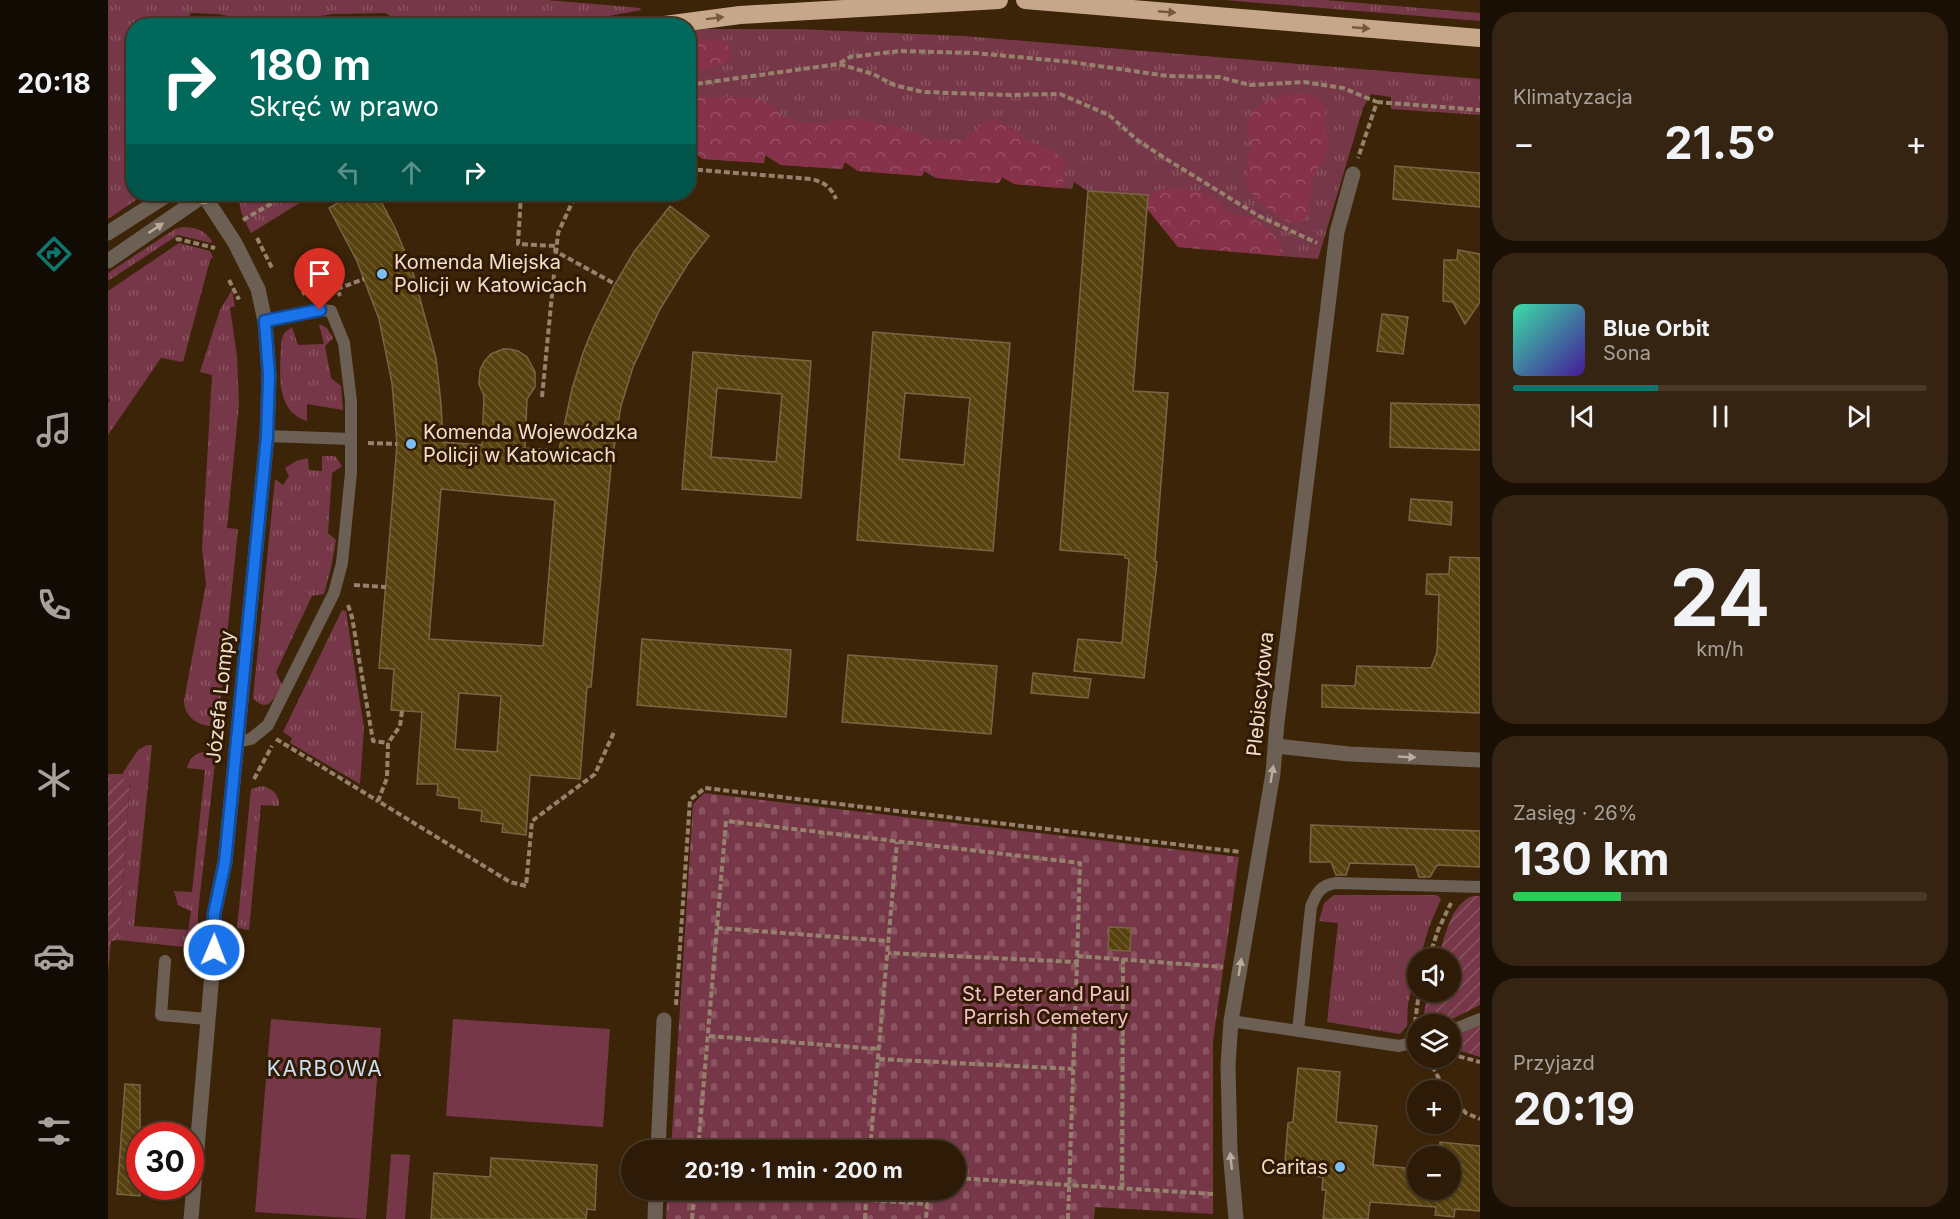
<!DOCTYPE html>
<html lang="pl">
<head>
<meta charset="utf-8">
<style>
	body { margin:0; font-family:Inter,sans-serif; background:#352411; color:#f1f3f6; height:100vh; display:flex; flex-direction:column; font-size:22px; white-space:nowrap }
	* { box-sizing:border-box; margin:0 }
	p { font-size:20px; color:#a7a19b }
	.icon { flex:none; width:33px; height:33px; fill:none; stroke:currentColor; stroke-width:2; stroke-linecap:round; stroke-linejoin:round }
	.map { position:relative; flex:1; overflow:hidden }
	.panel { display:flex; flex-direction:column; gap:12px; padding:12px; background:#190f04; width:480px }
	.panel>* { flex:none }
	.guide { position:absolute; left:18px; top:18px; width:570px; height:183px; border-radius:24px; box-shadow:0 2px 4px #0004,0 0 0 2px #483928; background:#00695c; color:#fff; overflow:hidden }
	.fabs { position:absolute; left:1299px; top:948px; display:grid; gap:12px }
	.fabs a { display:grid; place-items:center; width:54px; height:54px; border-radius:50%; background:#2d1b07; box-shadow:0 2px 4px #0004,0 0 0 2px #483928; font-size:30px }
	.speed { position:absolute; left:18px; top:1122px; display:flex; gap:12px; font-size:30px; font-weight:700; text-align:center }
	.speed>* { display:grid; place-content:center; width:78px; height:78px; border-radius:50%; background:#2d1b07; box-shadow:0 2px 4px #0004,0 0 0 2px #483928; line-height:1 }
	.speed .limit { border:9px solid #d22; background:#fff; color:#111 }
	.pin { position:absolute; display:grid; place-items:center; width:51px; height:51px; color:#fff; margin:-62px -26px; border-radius:50% 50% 50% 0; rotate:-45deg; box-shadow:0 0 6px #0007 }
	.pin .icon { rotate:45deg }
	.me { position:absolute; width:66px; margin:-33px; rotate:1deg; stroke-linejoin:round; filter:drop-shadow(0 0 4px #0008) }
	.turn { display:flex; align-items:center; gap:21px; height:126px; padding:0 24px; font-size:27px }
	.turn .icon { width:78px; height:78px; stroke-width:2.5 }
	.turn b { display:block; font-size:42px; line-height:51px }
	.lanes { display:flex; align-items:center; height:57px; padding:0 24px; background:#0003; justify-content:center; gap:30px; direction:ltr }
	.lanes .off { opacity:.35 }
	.big { font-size:45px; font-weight:700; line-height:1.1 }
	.panel .tile { flex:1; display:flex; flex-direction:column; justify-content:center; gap:9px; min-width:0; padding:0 21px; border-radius:24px; background:#352411 }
	.panel .dial { align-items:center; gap:0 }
	.dial b { font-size:78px; line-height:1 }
	.song { display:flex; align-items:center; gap:18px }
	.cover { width:72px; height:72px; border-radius:9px; background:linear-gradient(135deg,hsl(160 70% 55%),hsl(260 70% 35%)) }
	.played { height:6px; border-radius:3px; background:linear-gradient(90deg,#0f766e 35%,#483928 35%) }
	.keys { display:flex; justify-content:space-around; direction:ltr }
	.heat { display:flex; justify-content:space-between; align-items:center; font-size:33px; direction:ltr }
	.charge { height:9px; border-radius:4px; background:linear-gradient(90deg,#34c759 26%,#483928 0) }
	.trip { position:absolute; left:513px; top:1140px; width:345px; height:60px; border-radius:30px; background:#2d1b07; box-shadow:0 2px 4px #0004,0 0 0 2px #483928; font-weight:700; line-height:60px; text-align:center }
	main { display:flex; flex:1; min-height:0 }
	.dock { display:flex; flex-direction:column; width:108px; justify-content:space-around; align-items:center; background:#120b03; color:#a7a19b }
	.dock .icon { width:42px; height:42px }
	.dock .on { color:#0f766e }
	.dock b { font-size:27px; color:#f1f3f6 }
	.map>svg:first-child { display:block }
</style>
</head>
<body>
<main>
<nav class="dock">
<b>20:18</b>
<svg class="icon on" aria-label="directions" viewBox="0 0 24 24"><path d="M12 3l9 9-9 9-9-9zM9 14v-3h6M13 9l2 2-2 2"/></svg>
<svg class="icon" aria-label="music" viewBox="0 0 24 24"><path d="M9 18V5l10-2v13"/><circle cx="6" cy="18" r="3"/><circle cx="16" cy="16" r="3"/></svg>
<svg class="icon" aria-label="phone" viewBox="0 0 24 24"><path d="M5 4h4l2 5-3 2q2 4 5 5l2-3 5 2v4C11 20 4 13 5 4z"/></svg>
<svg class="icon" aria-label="climate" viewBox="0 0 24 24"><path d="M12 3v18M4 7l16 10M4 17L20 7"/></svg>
<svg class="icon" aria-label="car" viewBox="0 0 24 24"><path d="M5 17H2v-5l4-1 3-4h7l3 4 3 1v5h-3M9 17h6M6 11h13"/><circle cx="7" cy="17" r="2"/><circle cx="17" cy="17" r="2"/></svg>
<svg class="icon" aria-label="filters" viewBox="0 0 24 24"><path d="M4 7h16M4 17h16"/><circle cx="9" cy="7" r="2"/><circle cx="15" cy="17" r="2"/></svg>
</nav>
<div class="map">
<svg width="1372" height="1219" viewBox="0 0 1372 1219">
	<defs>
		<pattern id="grass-tufts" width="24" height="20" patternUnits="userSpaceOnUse" patternTransform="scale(1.5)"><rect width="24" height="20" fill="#763848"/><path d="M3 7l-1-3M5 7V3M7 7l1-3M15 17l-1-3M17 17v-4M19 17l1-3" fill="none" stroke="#8a5461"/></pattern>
		<pattern id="forest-crowns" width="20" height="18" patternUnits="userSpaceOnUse" patternTransform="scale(1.5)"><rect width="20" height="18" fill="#87324b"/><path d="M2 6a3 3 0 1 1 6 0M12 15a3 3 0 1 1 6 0" fill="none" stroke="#984f64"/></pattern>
		<pattern id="cemetery-stones" width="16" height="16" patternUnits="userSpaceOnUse" patternTransform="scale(1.5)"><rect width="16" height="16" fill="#763848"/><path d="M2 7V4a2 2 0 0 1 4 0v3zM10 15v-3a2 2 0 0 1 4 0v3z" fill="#8a5461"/></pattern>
		<pattern id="garden-furrows" width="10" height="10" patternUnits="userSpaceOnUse" patternTransform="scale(1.5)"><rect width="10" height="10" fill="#763848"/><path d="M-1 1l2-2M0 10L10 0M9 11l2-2" fill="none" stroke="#8a5461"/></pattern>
		<pattern id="building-back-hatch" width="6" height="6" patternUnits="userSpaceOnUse" patternTransform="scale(1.5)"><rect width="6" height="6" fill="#57420f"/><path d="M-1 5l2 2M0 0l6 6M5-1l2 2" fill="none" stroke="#6f5d31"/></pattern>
	</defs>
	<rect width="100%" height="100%" fill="#3c2409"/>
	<g fill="url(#grass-tufts)">
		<polygon points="0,0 439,0 521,7 532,8 533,10 453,25 293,25 278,13 226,14 185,20 139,20 110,14 83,13 76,25 26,26 26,194 37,194 0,219"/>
		<polygon points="1116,0 1217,0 1372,13 1372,21"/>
		<polygon points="597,29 689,29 856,36 1372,79 1372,115 1283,109 1283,97 1263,94 1255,108 1210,259 1070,247 1039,195 980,191 966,182 964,189 906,184 894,177 891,183 828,178 816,171 814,176 750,171 737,162 734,169 673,165 657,155 656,163 595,159 581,149 580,31"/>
		<path d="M132 194H206L143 233C137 221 129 208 132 194Z"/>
		<path d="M75 227C88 227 96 230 104 241L103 243 70 235 0 281V273L67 229Z"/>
		<polygon points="71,243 102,251 105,257 102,260 75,362 53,358 0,435 0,403 2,400 0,398 0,291"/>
		<path d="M124 290 127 306 122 308 129 356 131 404 119 528 130 529 110 725C94 729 76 718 76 701L98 584 94 548 104 375 92 372 112 310Z"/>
		<path d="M211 324 219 328 225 338 217 346 223 378 233 386 235 410 199 404V421C165 410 173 369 173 341L176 333 184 327 190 345 216 344Z"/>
		<path d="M214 456H227L234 466 224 473 220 533 228 540 223 568 216 594 204 596 168 672 174 685C167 697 160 715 145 698L167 479 175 485 181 476 177 468 188 461 200 458 201 470 214 471Z"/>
		<polygon points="234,610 238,611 256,728 252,784 182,743 184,738 175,732"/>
		<path d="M39 745H44L26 926 80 930 83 911 70 905 66 891 84 892 97 770 79 768C83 753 94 749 108 754L90 912V932L95 949 11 940 22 780 0 778V774H14L30 750Z"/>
		<path d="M154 786C164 788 172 795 171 806L153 805 141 930 129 928 143 789Z"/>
		<polygon points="1226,895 1329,895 1333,899 1321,927 1312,958 1310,958 1309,968 1300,1004 1299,1026 1292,1034 1219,1022 1230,923 1211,921 1216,903"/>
	</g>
	<g fill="url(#forest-crowns)">
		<path d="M608 39C620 42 623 46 622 59L616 64 581 73V41Z"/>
		<path d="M1194 93 1205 95 1217 108 1218 131 1222 143 1220 152 1209 170 1205 179 1200 216C1195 220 1190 224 1184 223 1174 222 1146 199 1141 189 1135 177 1140 162 1142 149 1143 141 1140 133 1140 126 1142 99 1173 96 1194 93Z"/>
		<path d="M580 97H645L661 103 675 116 687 122 717 124 730 120 748 119 789 127 819 138 835 140 854 139 864 135 875 123 888 120 909 130 917 140 944 150 956 159C958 170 955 178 955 188L906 184 894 177 891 183 828 178 816 171 814 176 750 171 737 162 734 169 673 165 657 155 656 163 595 159 581 149Z"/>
		<path d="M1068 188C1082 189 1096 191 1108 199 1113 203 1116 209 1121 212 1126 215 1134 215 1139 217 1156 221 1169 236 1175 251L1172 256 1070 247 1039 209 1040 195 1053 189Z"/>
	</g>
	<polygon fill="url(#cemetery-stones)" points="596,793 1131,857 1105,1041 1105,1214 987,1207 986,1219 558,1219 560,1190 848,1190 848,1150 563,1150 585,804"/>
	<g fill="url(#garden-furrows)">
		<polygon points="0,778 22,779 11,940 3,941 0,973"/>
		<path d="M1365 896H1372V1005L1334 1024H1324L1316 1015 1319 992H1342V958H1330C1337 938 1342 904 1365 896Z"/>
		<polygon points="1372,1025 1372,1057 1343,1048 1342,1038"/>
	</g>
	<g fill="#763848">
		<polygon points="163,1019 273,1028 258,1219 147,1212"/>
		<polygon points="345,1019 502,1029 495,1127 338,1116"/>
		<polygon points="283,1154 302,1155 297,1219 278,1219"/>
	</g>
	<g fill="url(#building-back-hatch)" stroke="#764" stroke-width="1.5" fill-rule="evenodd">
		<polygon points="1287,166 1372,173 1372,207 1285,199"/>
		<polygon points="980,191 1040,195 1025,391 1060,393 1049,534 1047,561 1049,562 1036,678 966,671 970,639 1014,643 1021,559 1017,558 1017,555 952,550"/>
		<path d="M245 194H269L287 228 304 269 328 358 333 404 335 442 374 445 376 396 371 384 372 370 376 362 383 354 395 349H401L410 351 419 357 427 372V387L419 399 417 448 451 450 464 389 475 353 485 328 507 284 526 252 562 206 601 236 581 262 552 309 525 367 513 406 503 466 483 687H479L472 779 422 775 418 835 394 832 395 824 373 821 374 811 351 808V798L329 795 330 784H309L314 712 283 710 286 669 271 668 289 444 284 383 271 319 249 261 221 208ZM333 489 447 500 435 646 321 639ZM351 693 393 696 389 752 347 749Z"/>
		<polygon points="1350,250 1372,254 1372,302 1357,324 1345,302 1335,301 1336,260 1349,260"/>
		<polygon points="1274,314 1300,317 1295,354 1269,351"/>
		<path d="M765 332 902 343 885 551 749 540ZM797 393 862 398 856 465 791 459Z"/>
		<path d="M585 352 703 361 693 498 574 489ZM609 388 674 394 668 462 603 457Z"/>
		<polygon points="1283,403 1372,405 1372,450 1282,447"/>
		<polygon points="1303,499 1344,502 1343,525 1301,520"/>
		<polygon points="1342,557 1372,558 1372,713 1214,707 1214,685 1247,686 1249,666 1323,668 1329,652 1331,595 1318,594 1319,574 1341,574"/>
		<polygon points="534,639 683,650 678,717 529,705"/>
		<polygon points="740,655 889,666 883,734 734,722"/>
		<polygon points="925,673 983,679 980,698 923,693"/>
		<polygon points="1203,825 1372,831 1372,867 1329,865 1322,877 1311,877 1307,865 1242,863 1238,875 1228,875 1223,862 1202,862"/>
		<polygon points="1001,927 1023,928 1022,951 1000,950"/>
		<polygon points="1190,1068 1232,1072 1228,1122 1269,1126 1265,1165 1310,1169 1310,1190 1342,1190 1342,1156 1331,1156 1332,1142 1372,1146 1372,1211 1347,1209 1346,1217 1327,1215 1328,1207 1262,1202 1260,1219 1215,1219 1218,1190 1214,1190 1215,1177 1176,1174 1180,1123 1185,1122"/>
		<polygon points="17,1084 32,1085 32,1196 9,1194"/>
		<polygon points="383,1158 489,1165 487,1210 479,1209 478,1219 323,1219 326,1173 382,1177"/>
	</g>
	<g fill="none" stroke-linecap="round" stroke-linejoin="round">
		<g stroke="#96816c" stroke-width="4" stroke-dasharray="6 3" stroke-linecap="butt">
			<polyline points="732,63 742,57 792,51 867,53 963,62 1060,76 1111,77 1142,85 1196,82 1235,88 1269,102 1250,158"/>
			<polyline points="580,85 731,64 765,74 786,85 815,92 902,95 952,94 1001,115 1029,140 1055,157 1151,216 1209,243"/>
			<polyline points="1269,102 1372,110"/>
			<path d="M580 169 703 179C716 182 723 187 728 199"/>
			<polyline points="413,194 410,244 448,246 447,251 507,284"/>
			<polyline points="135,220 180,194"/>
			<polyline points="149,238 165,270"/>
			<polyline points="68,240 70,239 107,248"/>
			<polyline points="121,280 130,298 132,297"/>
			<polyline points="229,289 256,279"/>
			<polyline points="194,294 224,275 232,296"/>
			<polyline points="434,397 450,233 468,194"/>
			<polyline points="260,443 289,444"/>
			<polyline points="246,585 278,587"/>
			<polyline points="240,605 244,617 265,741 280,743"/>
			<polyline points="294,711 292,726 280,743 279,778 270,801 402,882 418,886 424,821 487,774 507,730"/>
			<polyline points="168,739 270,801"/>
			<polyline points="146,779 164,746"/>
			<polyline points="609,928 781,941"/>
			<polyline points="969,956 1115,967"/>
			<polyline points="1321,958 1330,930 1343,903"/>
			<polyline points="568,1005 582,800 597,788 1132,852"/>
			<polyline points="1307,1023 1311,992"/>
			<polyline points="601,1036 771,1049"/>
			<polyline points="1342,1054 1372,1062"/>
			<polyline points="1320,1058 1337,1090"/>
			<polyline points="771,1059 965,1069"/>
			<polyline points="1342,1097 1358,1113 1372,1119"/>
			<polyline points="762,1149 789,842"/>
			<polyline points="590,1150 618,821 972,863 969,962 780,953"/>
			<polyline points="748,1150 748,1148 776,1150"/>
			<polyline points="848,1178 1105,1194"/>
			<polyline points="1014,1189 1015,959"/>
			<polyline points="746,1190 745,1198 773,1201 774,1190"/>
			<polyline points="773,1201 819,1204 818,1219"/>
			<polyline points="584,1219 587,1190"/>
			<polyline points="757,1219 758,1200"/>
			<polyline points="960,1219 969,962"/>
		</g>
		<g stroke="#6c5f53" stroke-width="12">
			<polyline points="159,436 243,439"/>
			<polyline points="129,742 143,739 160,725 226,593 234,563 243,473 243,401 236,343 223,311 212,310 157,321"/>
			<polyline points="57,961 53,1015 99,1019"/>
			<polyline points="1123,1021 1291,1046 1310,1041"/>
			<path d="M1190 1031 1203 907C1208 893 1213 885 1228 883L1372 887"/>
			<polyline points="1342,1031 1372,1019"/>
		</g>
		<g stroke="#6c5f53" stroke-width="15">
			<polyline points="0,233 61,194"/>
			<polyline points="1168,746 1241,754 1372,760"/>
			<polyline points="550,1150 556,1020"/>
			<polyline points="83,1219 106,950 106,914 117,862 129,742 159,436 161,375 157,321 150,289 127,243 95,194"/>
			<polyline points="547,1219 548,1190"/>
			<polyline points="1128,1219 1122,1150 1120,1065 1123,1021 1165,773 1169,723 1229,232 1245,174"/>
		</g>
		<polyline stroke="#6c5f53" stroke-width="15" points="0,261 96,195"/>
		<g stroke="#c6a78a" stroke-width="18">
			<polyline points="917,0 1372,38"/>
			<polyline points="549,26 632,15 891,0"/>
			<polyline points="96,195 99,194"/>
		</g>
	</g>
	<defs><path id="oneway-solid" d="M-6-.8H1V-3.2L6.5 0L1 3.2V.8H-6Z" transform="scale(1.5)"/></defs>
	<g fill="#75593f">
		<use href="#oneway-solid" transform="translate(1059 12) rotate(5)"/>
		<use href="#oneway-solid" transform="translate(607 18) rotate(-7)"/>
		<use href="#oneway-solid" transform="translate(1253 28) rotate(5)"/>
	</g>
	<g fill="#bbac9e">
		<use href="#oneway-solid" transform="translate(48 228) rotate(-34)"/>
		<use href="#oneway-solid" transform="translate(1299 757) rotate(3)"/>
		<use href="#oneway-solid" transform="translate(1164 774) rotate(-81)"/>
		<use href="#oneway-solid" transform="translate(1132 967) rotate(-81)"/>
		<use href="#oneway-solid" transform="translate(1123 1161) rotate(-96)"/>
	</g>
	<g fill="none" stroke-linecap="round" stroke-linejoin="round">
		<defs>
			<polyline id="route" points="106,950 106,914 117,862 159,436 161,375 157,321 212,310"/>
		</defs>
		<use href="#route" stroke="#114b97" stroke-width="15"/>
		<use href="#route" stroke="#1a73e8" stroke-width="10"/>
	</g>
	<g fill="#7abff8" stroke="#321a01" stroke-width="2">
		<circle cx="274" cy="274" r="6"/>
		<circle cx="303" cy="444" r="6"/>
		<circle cx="1232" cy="1167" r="6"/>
	</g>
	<g text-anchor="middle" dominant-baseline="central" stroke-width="6" stroke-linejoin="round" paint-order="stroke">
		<g font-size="20" fill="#f0dfd0" stroke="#321a01" text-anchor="start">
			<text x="286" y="262">Komenda Miejska<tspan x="286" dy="23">Policji w Katowicach</tspan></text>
			<text x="315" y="432">Komenda Wojewódzka<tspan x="315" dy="23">Policji w Katowicach</tspan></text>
			<text x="1220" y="1167" text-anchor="end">Caritas</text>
		</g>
		<g font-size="20" fill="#f0dfd0" stroke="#321a01">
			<text transform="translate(1152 694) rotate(-84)">Plebiscytowa</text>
			<text transform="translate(112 697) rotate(-84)">Józefa Lompy</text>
		</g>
		<g font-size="20" fill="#f3c1cb" stroke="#321a01">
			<text x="938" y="994">St. Peter and Paul<tspan x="938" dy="23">Parrish Cemetery</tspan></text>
		</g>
		<g font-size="21" letter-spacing="1.5" fill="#c7e0f5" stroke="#321a01">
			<text x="217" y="1068">KARBOWA</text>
		</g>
	</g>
</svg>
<div class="fabs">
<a><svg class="icon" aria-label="sound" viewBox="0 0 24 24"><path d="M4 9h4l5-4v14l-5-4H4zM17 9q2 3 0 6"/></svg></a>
<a><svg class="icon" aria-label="layers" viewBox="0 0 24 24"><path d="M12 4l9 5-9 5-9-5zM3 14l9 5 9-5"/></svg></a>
<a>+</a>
<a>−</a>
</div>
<div class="speed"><div class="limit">30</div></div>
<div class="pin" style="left:212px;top:310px;background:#d93025"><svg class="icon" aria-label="arrive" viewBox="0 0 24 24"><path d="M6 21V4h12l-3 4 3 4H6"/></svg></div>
<svg class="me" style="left:106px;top:950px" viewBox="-20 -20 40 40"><circle r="17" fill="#1a73e8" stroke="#fff" stroke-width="3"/><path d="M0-11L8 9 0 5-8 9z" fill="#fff"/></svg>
<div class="trip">20:19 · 1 min · 200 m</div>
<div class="guide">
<div class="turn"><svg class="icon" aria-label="right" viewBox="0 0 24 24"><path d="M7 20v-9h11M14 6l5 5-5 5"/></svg><div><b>180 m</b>Skręć w prawo</div></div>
<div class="lanes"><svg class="icon off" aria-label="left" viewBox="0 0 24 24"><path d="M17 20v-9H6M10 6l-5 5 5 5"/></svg><svg class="icon off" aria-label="ahead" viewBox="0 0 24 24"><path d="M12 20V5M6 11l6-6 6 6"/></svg><svg class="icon" aria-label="right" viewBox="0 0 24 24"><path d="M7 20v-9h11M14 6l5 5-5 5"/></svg></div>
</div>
</div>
<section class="panel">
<div class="tile"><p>Klimatyzacja</p>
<div class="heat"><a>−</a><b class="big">21.5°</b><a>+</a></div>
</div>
<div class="tile">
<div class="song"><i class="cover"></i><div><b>Blue Orbit</b><p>Sona</p></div></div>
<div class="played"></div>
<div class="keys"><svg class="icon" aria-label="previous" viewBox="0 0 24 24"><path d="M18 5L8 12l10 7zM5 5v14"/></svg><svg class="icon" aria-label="pause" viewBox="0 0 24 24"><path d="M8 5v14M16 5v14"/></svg><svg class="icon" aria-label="next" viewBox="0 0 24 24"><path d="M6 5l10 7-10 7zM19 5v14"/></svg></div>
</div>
<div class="tile dial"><b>24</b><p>km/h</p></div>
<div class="tile"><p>Zasięg · 26%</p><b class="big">130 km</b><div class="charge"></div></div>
<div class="tile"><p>Przyjazd</p><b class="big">20:19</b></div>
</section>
</main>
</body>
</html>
